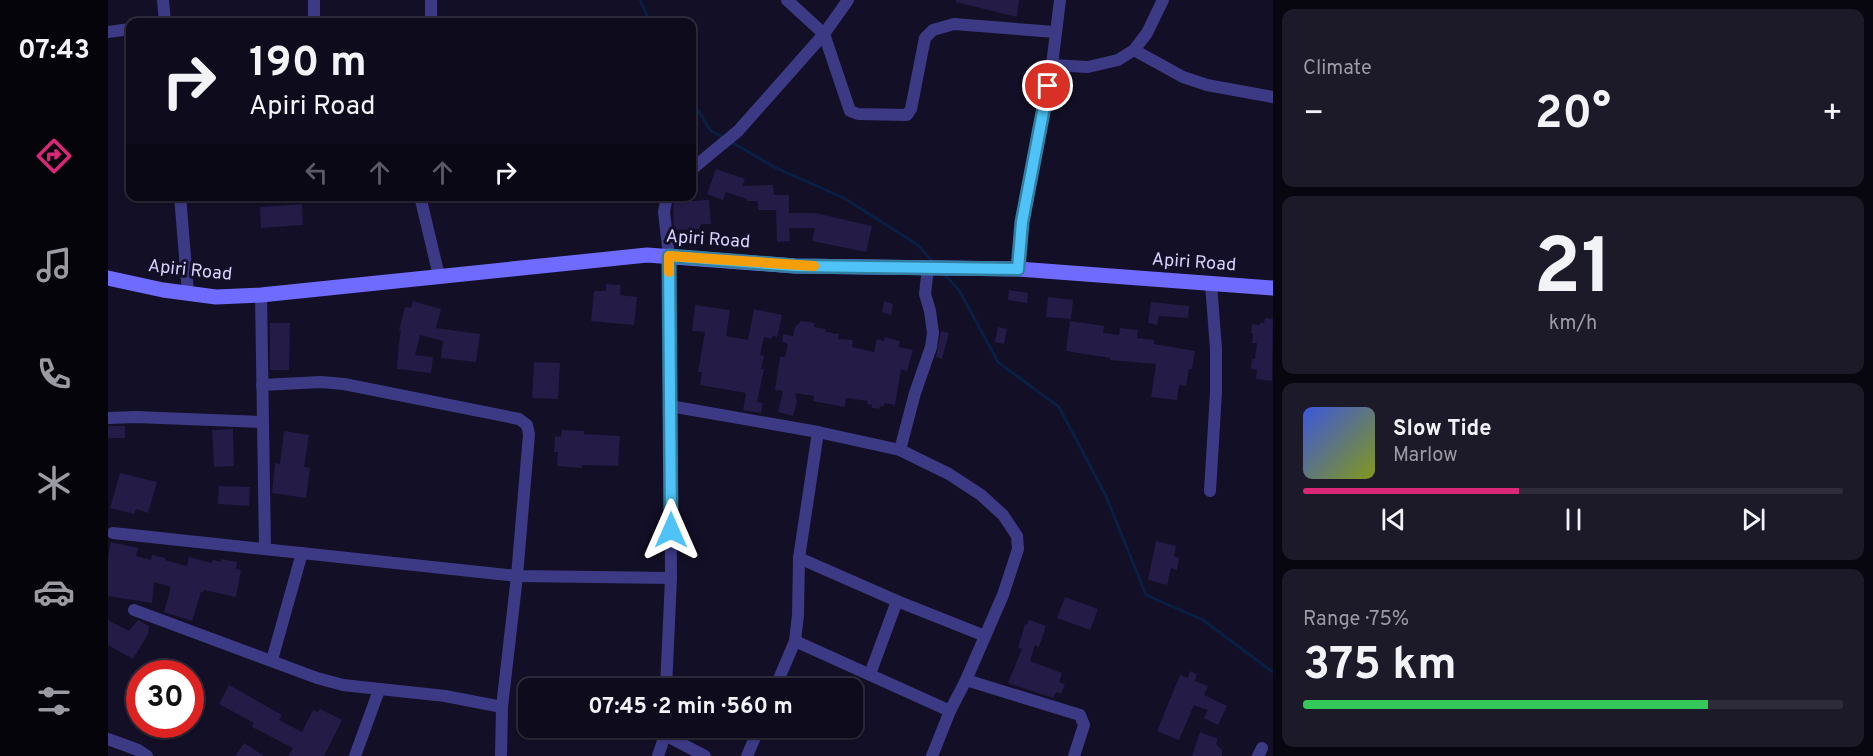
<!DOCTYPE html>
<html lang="en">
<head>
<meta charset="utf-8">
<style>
	body { margin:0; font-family:Overpass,sans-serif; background:#1c1929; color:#f1f3f6; height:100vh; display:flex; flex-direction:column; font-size:22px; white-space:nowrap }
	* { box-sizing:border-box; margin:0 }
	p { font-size:20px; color:#9b9ba3 }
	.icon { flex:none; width:33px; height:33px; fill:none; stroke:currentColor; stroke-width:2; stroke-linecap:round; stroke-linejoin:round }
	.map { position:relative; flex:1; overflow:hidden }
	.details { display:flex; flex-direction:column; gap:9px; padding:9px; background:#08060f; width:600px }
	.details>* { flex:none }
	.top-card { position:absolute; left:18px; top:18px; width:570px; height:183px; border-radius:12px; box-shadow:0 2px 4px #0004,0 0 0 2px #2e2b3b; background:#0e0b1c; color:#f1f3f6; overflow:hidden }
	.speed { position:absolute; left:18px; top:660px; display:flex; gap:12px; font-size:30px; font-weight:700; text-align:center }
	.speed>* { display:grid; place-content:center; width:78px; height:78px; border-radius:50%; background:#0e0b1c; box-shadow:0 2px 4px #0004,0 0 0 2px #2e2b3b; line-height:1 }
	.speed .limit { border:9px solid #d22; background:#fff; color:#111 }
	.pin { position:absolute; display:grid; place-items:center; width:51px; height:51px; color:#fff; margin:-26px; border:3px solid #fff; border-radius:50%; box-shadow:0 2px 6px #0007 }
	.me { position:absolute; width:66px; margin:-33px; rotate:0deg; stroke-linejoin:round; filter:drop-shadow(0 0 4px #0008) }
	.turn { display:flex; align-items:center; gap:21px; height:126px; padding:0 24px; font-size:27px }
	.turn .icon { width:78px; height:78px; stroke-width:2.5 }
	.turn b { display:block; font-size:42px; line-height:51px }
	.lanes { display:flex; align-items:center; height:57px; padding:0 24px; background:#0003; justify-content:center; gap:30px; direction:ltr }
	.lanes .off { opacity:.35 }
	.big { font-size:45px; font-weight:700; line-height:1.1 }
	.details .tile { flex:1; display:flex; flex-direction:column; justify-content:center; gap:9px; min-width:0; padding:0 21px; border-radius:12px; background:#1c1929 }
	.details .dial { align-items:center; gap:0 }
	.dial b { font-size:78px; line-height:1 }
	.song { display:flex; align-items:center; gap:18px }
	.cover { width:72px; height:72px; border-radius:9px; background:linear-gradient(135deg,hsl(230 70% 55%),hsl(70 70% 35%)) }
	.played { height:6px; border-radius:3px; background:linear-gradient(90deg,#db2777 40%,#2e2b3b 40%) }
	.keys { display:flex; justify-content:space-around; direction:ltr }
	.heat { display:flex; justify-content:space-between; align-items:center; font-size:33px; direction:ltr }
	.charge { height:9px; border-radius:4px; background:linear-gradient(90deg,#34c759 75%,#2e2b3b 0) }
	.trip { position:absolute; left:410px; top:678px; width:345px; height:60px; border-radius:12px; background:#0e0b1c; box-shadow:0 2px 4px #0004,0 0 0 2px #2e2b3b; font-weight:700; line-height:60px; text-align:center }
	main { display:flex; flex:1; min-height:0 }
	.menu { display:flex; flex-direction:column; width:108px; justify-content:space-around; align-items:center; background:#06040b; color:#9b9ba3 }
	.menu .icon { width:42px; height:42px }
	.menu .on { color:#db2777 }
	.menu b { font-size:27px; color:#f1f3f6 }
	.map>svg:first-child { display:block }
</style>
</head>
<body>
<main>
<nav class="menu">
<b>07:43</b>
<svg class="icon on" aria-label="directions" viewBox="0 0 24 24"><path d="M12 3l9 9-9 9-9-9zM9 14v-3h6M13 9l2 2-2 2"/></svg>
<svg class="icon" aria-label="music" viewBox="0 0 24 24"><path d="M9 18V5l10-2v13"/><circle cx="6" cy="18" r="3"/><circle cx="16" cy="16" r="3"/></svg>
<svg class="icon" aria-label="phone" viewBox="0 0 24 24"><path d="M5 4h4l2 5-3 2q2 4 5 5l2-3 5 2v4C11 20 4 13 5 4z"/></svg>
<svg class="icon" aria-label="climate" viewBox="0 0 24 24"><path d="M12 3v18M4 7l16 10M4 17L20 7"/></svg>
<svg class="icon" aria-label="car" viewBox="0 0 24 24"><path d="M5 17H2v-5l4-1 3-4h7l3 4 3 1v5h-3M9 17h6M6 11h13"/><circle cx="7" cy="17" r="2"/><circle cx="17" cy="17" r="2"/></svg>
<svg class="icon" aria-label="filters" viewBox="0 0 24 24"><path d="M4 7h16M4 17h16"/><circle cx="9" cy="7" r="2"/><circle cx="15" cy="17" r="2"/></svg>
</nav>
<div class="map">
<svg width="1165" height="756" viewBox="0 0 1165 756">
	<rect width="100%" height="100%" fill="#130f26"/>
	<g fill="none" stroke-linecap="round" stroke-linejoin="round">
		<g stroke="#0a1f44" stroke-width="3">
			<polyline points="532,0 542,22"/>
			<polyline points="584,101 603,131 615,137"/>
			<polyline points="623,142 668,168 736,198 810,245 825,262"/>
			<polyline points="836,274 851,290 890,362 951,407 998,496 1038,595 1095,620 1165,672"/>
		</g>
	</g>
	<g fill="#241b47">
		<polygon points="848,0 911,0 909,17 848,2"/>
		<polygon points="608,169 637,179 634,186 665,185 666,195 681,195 681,213 707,213 764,226 758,252 704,241 707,228 681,228 682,241 669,242 668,210 650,210 650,201 639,201 639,199 618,192 615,200 599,194"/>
		<polygon points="601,200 603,224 593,224 591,229 566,230 565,210 566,202"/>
		<polygon points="194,204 195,225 153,228 152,207"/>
		<polygon points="498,284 513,285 512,295 529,297 526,325 483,321 486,291 498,291"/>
		<polygon points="901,290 920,293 919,303 900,300"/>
		<polygon points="940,297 965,300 963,319 938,317"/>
		<polygon points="305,301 333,309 328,328 372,334 368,362 333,358 335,341 312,335 307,355 325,357 323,373 289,369 291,342 293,331 291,330 297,307 303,308"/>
		<polygon points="776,301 785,304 783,315 774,312"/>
		<polygon points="1043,302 1081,306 1080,318 1051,316 1049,325 1040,323"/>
		<polygon points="587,305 622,310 618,336 640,340 646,309 674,315 669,338 666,335 663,339 656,337 652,355 656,356 653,369 656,369 649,402 655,403 653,413 635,410 638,393 592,385 594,372 590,372 597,332 584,331"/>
		<polygon points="1157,318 1165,319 1164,381 1148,379 1149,370 1143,369 1144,359 1147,359 1149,343 1144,343 1145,333 1143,333 1144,324 1152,325 1152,323 1156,323"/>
		<polygon points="693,321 707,323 706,327 718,329 717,332 731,334 730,339 745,340 744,347 766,352 769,339 776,341 777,337 792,341 790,347 805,350 799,371 793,369 787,405 777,403 776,406 772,406 771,409 764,408 764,405 759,404 760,401 738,398 737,407 705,401 706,396 687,393 689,402 685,416 670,412 675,391 667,390 672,357 677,357 680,344 674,341 675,334 685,336 687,327"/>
		<polygon points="962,321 996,326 995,333 1011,335 1012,328 1030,330 1029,338 1046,340 1046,344 1087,351 1084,369 1081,369 1078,386 1071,385 1069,400 1043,397 1048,364 1002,360 1002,358 958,351"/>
		<polygon points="162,323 182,323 181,370 162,370"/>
		<polygon points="890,327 899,329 896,344 887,342"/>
		<polygon points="833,331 841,333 834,359 828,357"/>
		<polygon points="426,362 452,363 450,399 424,398"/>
		<rect x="0" y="426" width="17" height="12"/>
		<polygon points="125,429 126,466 106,467 104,430"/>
		<polygon points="454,430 476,431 476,434 512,436 510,466 474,465 474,468 449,466 450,452 446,452 447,436 453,437"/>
		<polygon points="176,431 201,435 196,467 202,468 198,498 164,493 167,463 172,464"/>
		<polygon points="12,473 49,482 40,513 28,509 26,514 2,508"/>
		<polygon points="111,486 142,487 141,506 110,504"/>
		<polygon points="1048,541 1068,546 1066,556 1071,558 1069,570 1063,568 1059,585 1040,580"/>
		<polygon points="3,542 30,548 28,556 43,560 44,555 57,558 57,560 79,566 81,557 104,563 105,560 113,562 113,559 129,562 128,569 133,570 128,597 96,590 95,592 93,592 84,621 56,612 63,587 46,582 44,603 0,596 0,557"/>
		<polygon points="957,597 990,609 982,630 949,618"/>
		<polygon points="0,620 21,631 30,620 41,626 40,634 25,659 0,645"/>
		<polygon points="921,620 938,626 931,647 927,645 922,661 954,673 951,682 957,684 953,694 948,692 945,698 900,683 914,649 910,648 917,624 919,625"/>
		<polygon points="1082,671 1089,674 1087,681 1100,686 1096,695 1119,706 1110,725 1096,718 1100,710 1086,705 1071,740 1049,731 1072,675 1080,678"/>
		<polygon points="121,685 174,715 171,720 194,732 205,710 210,712 212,709 234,720 216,756 180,756 185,748 144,727 146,723 111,704"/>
		<polygon points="1092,732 1110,739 1108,744 1114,750 1114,756 1084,756"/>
		<polygon points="136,743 156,756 127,756"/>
	</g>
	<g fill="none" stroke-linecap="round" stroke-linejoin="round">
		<g stroke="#3d3a85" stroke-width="12">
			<polyline points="55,0 57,22"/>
			<polyline points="206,0 206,22"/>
			<polyline points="323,0 323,22"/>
			<polyline points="679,0 716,34 742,111 750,114 799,115 803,109 817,38 825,30 846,24 947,32"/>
			<polyline points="0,32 22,29"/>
			<polyline points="1026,50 1075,77 1099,85 1165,97"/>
			<polyline points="944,65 980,67 1010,60 1026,50 1039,33 1055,0"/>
			<polyline points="584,169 630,131 716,34 740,0"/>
			<polyline points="72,196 80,293"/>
			<polyline points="312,196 331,276"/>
			<polyline points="910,269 914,222 944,65 952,0"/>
			<polyline points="153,295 157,549"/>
			<polyline points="154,385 213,382 236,384 411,419 419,425 421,434 409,576 394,707 393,756"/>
			<polyline points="562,406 710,432 792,450 841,474 873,495 895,515 909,536 910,549 895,595 858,680 842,711 824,756"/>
			<polyline points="0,418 28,417 155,422"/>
			<polyline points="792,450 807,393 823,347 825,333 822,311 817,294 820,268"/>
			<polyline points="1102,491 1108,392 1108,349 1103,284"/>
			<polyline points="5,533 409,576 563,578"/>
			<polyline points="691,558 789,601 877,636"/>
			<polyline points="26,610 209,678 235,685 337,696 394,707"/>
			<polyline points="687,641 842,711"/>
			<polyline points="164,660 194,553"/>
			<polyline points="762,674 789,601"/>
			<polyline points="858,680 972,715 976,725 966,756"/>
			<polyline points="558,688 563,578 561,256 556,212 559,196"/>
			<polyline points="667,688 687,641 690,615 691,558 710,432"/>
			<polyline points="557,735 597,756"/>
			<polyline points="0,739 30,750 39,756"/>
			<polyline points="247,756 271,690"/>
			<polyline points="550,756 557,735 557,728"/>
			<polyline points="639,756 651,728"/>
			<polyline points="1150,756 1154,748"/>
		</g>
		<polyline stroke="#6f6bff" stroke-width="15" points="0,278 55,290 108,297 153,295 539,255 687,266 910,269 1165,288"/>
	</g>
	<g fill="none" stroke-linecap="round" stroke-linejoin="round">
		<defs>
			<polyline id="route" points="563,530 561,256 687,266 910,269 914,222 940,86"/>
		</defs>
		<use href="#route" stroke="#337fa1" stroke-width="15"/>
		<use href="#route" stroke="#4fc3f7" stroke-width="10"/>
		<polyline stroke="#f59e0b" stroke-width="10" points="561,272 561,256 706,266"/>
	</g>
	<g text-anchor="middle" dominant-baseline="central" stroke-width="6" stroke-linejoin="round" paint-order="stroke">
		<g font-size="18" fill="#d9d4ff" stroke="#130f26">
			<text transform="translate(600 240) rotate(4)">Apiri Road</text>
			<text transform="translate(1086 263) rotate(4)">Apiri Road</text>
			<text transform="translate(82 271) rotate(6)">Apiri Road</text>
		</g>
	</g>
</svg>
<div class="speed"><div class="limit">30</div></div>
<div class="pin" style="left:940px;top:86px;background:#d93025"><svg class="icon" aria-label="arrive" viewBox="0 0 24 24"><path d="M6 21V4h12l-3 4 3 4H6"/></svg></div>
<svg class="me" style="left:563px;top:530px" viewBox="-20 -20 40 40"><path d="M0-17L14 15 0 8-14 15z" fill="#4fc3f7" stroke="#fff" stroke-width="4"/></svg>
<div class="trip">07:45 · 2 min · 560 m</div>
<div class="top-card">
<div class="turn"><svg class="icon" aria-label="right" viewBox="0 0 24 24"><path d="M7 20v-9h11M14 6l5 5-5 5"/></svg><div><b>190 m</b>Apiri Road</div></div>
<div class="lanes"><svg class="icon off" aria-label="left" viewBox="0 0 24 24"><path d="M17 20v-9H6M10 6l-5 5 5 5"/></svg><svg class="icon off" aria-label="ahead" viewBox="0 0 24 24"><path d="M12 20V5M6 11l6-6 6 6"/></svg><svg class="icon off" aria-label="ahead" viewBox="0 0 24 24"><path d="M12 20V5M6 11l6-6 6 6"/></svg><svg class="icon" aria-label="right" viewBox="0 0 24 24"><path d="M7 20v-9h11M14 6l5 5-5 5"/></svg></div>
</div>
</div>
<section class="details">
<div class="tile"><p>Climate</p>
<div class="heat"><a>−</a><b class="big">20°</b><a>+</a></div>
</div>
<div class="tile dial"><b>21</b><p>km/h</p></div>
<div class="tile">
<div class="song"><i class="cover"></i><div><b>Slow Tide</b><p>Marlow</p></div></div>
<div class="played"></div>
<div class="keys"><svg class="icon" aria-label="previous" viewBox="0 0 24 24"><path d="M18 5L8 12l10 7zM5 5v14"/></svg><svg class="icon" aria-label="pause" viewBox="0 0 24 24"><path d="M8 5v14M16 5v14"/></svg><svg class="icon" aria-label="next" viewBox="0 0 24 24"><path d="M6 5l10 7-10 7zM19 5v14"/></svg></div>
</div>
<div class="tile"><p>Range · 75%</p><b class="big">375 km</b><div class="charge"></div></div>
</section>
</main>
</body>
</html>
